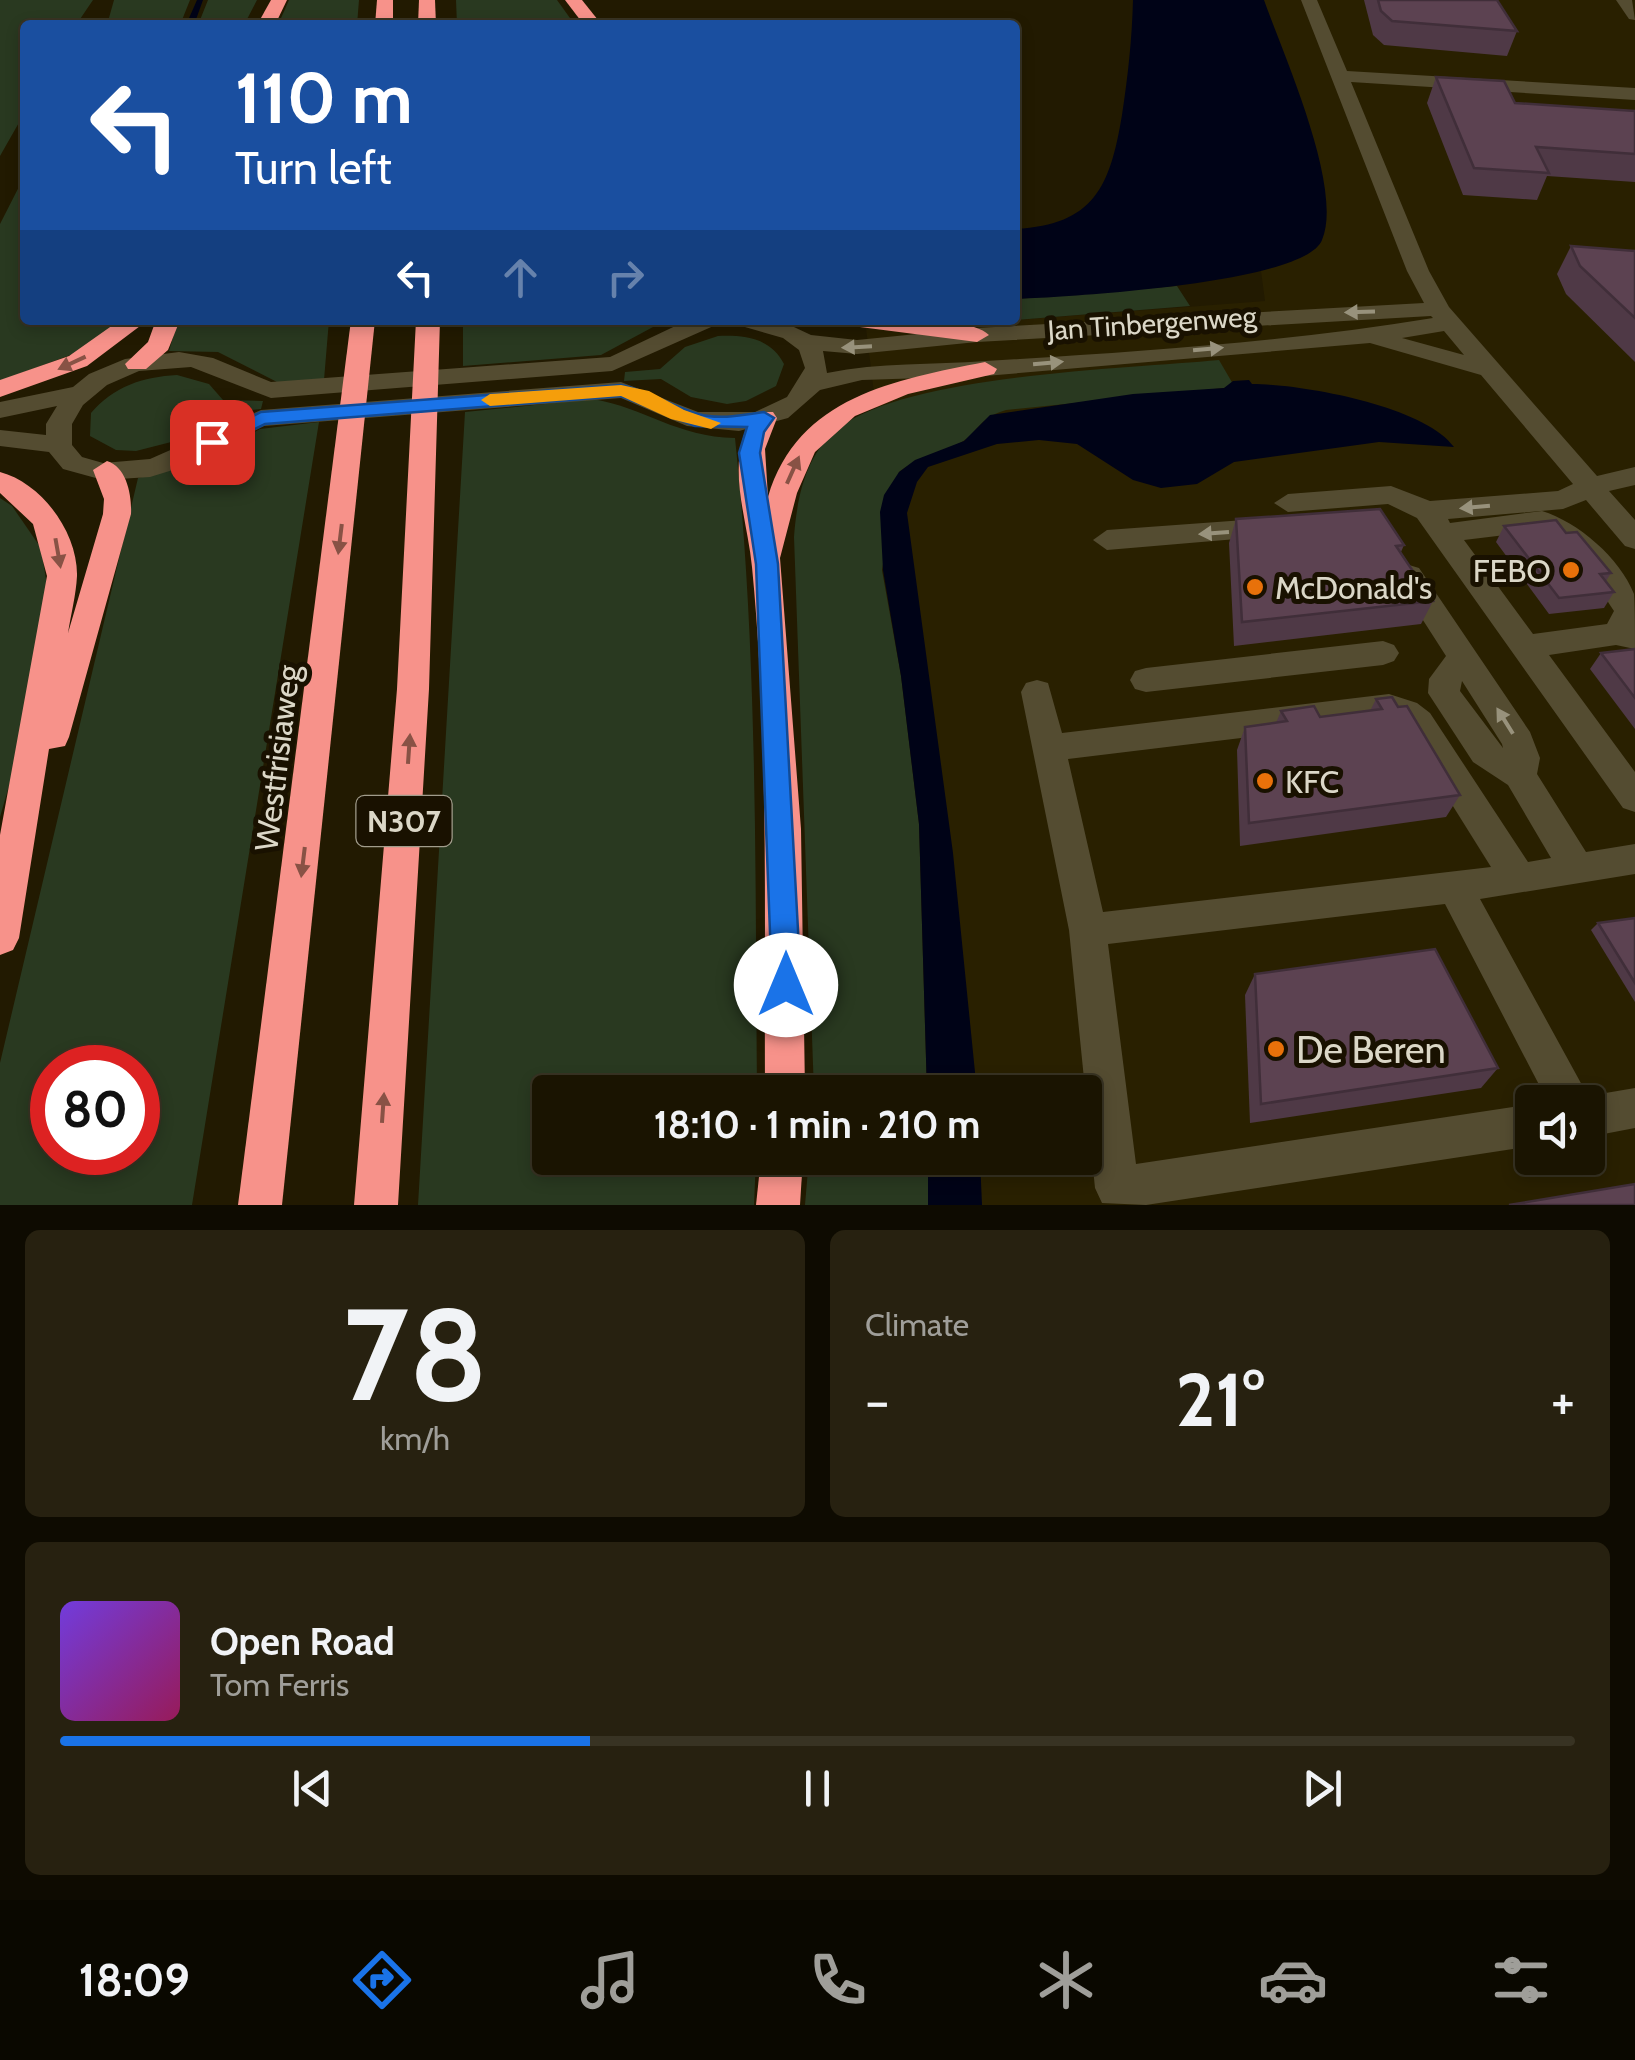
<!DOCTYPE html>
<html lang="en">
<head>
<meta charset="utf-8">
<style>
	body { margin:0; font-family:Cabin,sans-serif; background:#272110; color:#f1f3f6; height:100vh; display:flex; flex-direction:column; font-size:38px; white-space:nowrap }
	* { box-sizing:border-box; margin:0 }
	p { font-size:32px; color:#9f9e99 }
	.icon { flex:none; width:55px; height:55px; fill:none; stroke:currentColor; stroke-width:2; stroke-linecap:round; stroke-linejoin:round }
	.map { position:relative; height:1205px; overflow:hidden }
	.details { display:flex; flex-direction:column; gap:25px; padding:25px; background:#0e0b01; flex:1 }
	.details>* { flex:none }
	.banner { position:absolute; left:20px; top:20px; width:1000px; height:305px; border-radius:10px; box-shadow:0 5px 15px #0003,0 0 0 2px #383323; background:#1a4fa0; color:#fff; overflow:hidden }
	.fabs { position:absolute; left:1515px; top:1085px; display:grid; gap:20px }
	.fabs a { display:grid; place-items:center; width:90px; height:90px; border-radius:10px; background:#1a1401; box-shadow:0 5px 15px #0003,0 0 0 2px #383323; font-size:50px }
	.speed { position:absolute; left:30px; top:1045px; display:flex; gap:20px; font-size:50px; font-weight:700; text-align:center }
	.speed>* { display:grid; place-content:center; width:130px; height:130px; border-radius:50%; background:#1a1401; box-shadow:0 5px 15px #0003,0 0 0 2px #383323; line-height:1 }
	.speed .limit { border:15px solid #d22; background:#fff; color:#111 }
	.pin { position:absolute; display:grid; place-items:center; width:85px; height:85px; color:#fff; margin:-42px; border-radius:20px; box-shadow:0 5px 15px #0006 }
	.me { position:absolute; width:110px; margin:-55px; rotate:0deg; stroke-linejoin:round; filter:drop-shadow(0 0 8px #0008) }
	.turn { display:flex; align-items:center; gap:35px; height:210px; padding:0 50px; font-size:45px }
	.turn .icon { width:130px; height:130px; stroke-width:2.5 }
	.turn b { display:block; font-size:70px; line-height:85px }
	.lanes { display:flex; align-items:center; height:95px; padding:0 50px; background:#0003; justify-content:center; gap:50px; direction:ltr }
	.lanes .off { opacity:.35 }
	.big { font-size:75px; font-weight:800; line-height:1.1 }
	.details .card { flex:1; display:flex; flex-direction:column; justify-content:center; gap:15px; min-width:0; padding:0 35px; border-radius:15px; background:#272110 }
	.details .dial { align-items:center; gap:0 }
	.dial b { font-size:130px; line-height:1 }
	.song { display:flex; align-items:center; gap:30px }
	.cover { width:120px; height:120px; border-radius:15px; background:linear-gradient(135deg,hsl(260 70% 55%),hsl(330 70% 35%)) }
	.played { height:10px; border-radius:5px; background:linear-gradient(90deg,#1a73e8 35%,#383323 35%) }
	.keys { display:flex; justify-content:space-around; direction:ltr }
	.heat { display:flex; justify-content:space-between; align-items:center; font-size:55px; direction:ltr }
	.details .tiles { flex:1; display:grid; gap:25px; grid-template-columns:1fr 1fr }
	.card:last-child { grid-column:span 2 }
	.trip { position:absolute; left:532px; top:1075px; width:570px; height:100px; border-radius:10px; background:#1a1401; box-shadow:0 5px 15px #0003,0 0 0 2px #383323; font-weight:800; line-height:100px; text-align:center }
	.dock { display:flex; height:160px; justify-content:space-around; align-items:center; background:#0a0800; color:#9f9e99 }
	.dock .icon { width:70px; height:70px }
	.dock .current { color:#1a73e8 }
	.dock b { font-size:45px; color:#f1f3f6 }
	.map>svg:first-child { display:block }
</style>
</head>
<body>
<div class="map">
<svg width="1635" height="1205" viewBox="0 0 1635 1205">
	<rect width="100%" height="100%" fill="#221a01"/>
	<path fill="#292000" fill-rule="evenodd" d="M1225 0H1635V1205H962L961 1158H1085V1092H960L865 320H1015L1265 301ZM1532 1102H1588V1158H1532Z"/>
	<g fill="#293920" fill-rule="evenodd">
		<polygon points="0,0 93,0 76,25 25,25 25,112 0,156"/>
		<polygon points="114,0 190,0 180,25 107,25"/>
		<polygon points="208,0 257,0 244,25 198,25"/>
		<polygon points="289,0 359,0 357,25 278,25"/>
		<polygon points="456,0 557,0 575,25 457,25"/>
		<polygon points="25,175 25,320 123,320 73,354 0,381 0,224"/>
		<polygon points="1177,286 1190,306 1003,321 913,320 1015,320 1015,299"/>
		<polygon points="178,320 329,320 324,380 277,382 218,352 169,351"/>
		<polygon points="463,320 666,320 601,355 463,366"/>
		<path d="M718 336C745 335 771 338 784 364L776 386 746 401 727 404 691 397 661 379 624 381 625 372 660 369 685 347Z"/>
		<path d="M1219 360 1233 384 1224 388 1006 410C976 419 979 433 960 443 937 455 923 454 899 472L882 570 901 676 919 824 927 1092H814L794 537C797 497 806 453 839 428 909 374 1127 369 1219 360Z"/>
		<path d="M177 375 209 384 223 400 263 401 261 409 219 414 179 440 136 451 116 450 90 436 91 413C114 386 143 377 177 375Z"/>
		<path d="M593 399C645 408 677 437 735 438 758 655 755 874 757 1092H550V1158H756L754 1205H418L465 412Z"/>
		<path d="M319 422 192 1205H0V1063L138 478 193 464 260 429ZM52 1068H138V1152H52Z"/>
		<polygon points="0,498 12,506 41,548 48,592 26,727 0,817"/>
		<polygon points="809,1158 928,1158 928,1205 805,1205"/>
	</g>
	<g fill="#000317">
		<path d="M1133 0H1264C1283 54 1344 188 1322 240 1305 284 1064 297 1015 299V229C1094 225 1110 187 1122 115 1128 76 1132 39 1133 0Z"/>
		<path d="M1249 380 1252 384C1302 384 1425 406 1454 447L1379 442 1234 462 1197 484 1161 488 1133 480 1077 444 1039 440 997 444 928 467 917 482 907 513 953 853 977 1092H927L919 824 901 676 883 570 880 512 884 495 899 472 915 460 964 441 990 415 1133 394 1224 388 1233 381Z"/>
		<polygon points="928,1158 980,1158 982,1205 928,1205"/>
	</g>
	<g fill="none" stroke-linecap="round" stroke-linejoin="round">
		<polygon fill="#000317" fill-rule="evenodd" points="197,0 203,0 194,25 186,25"/>
		<g fill="#544c31" fill-rule="evenodd">
			<path d="M1301 0H1317L1347 71 1635 88V100L1351 82 1429 271 1449 307 1597 476 1635 467V485L1609 491 1635 520V549L1625 546 1586 500 1563 509 1448 519 1450 523 1542 511C1578 522 1620 558 1634 594 1635 609 1635 634 1635 649L1616 645 1549 655 1635 772V812L1623 808 1417 518 1388 504 1288 512 1274 503 1288 494 1391 486 1430 501 1558 491 1573 484 1481 375 1370 343 985 376 862 380 820 390 788 418 739 431 687 426 621 398 264 426 189 465 150 477 103 480 63 469 49 452 0 446V430L46 435V424L57 406 0 418V402L73 387 89 374 125 359 179 352 213 358 271 382 610 357 688 320H727L612 371 271 398 191 367 139 371 107 385 83 405 72 424V445L82 457 103 463 150 459 261 410 621 382 698 412H755L787 397 805 368 799 350 783 338 738 325 734 320H779L811 335 857 340 977 328 1424 303 1407 271ZM1431 316 1433 318C1287 342 1135 352 986 361 933 365 880 362 827 373L823 351 857 354 977 342ZM1444 331 1464 355 1402 338ZM1539 531C1573 547 1594 580 1614 611L1607 624 1533 634 1464 540Z"/>
			<polygon points="1616,0 1632,0 1635,20 1629,19"/>
			<polygon points="1273,518 1283,521 1287,528 1283,535 1107,550 1093,540 1107,530"/>
			<path d="M1409 565 1419 568 1530 732 1540 758 1537 774 1586 852 1635 844V874L1480 899 1588 1096 1635 1088V1128L1588 1137V1102H1548L1445 904 1108 944 1136 1164 1532 1104V1146L1146 1205 1102 1203 1095 1188 1069 930 1021 692 1026 683 1037 680 1048 683 1062 733 1389 694 1417 703 1430 713 1528 862 1551 858 1508 785 1473 762 1428 693 1429 679 1446 656 1394 575 1399 568ZM1462 681 1502 744 1503 748 1460 691ZM1389 720 1406 731 1491 867 1103 912 1068 759Z"/>
			<polygon points="1383,641 1394,645 1399,653 1394,661 1383,665 1146,692 1135,689 1130,680 1135,671 1146,668"/>
		</g>
		<g fill="#f7928a" fill-rule="evenodd">
			<polygon points="271,0 287,0 275,25 257,25"/>
			<polygon points="377,0 393,0 393,25 375,25"/>
			<polygon points="419,0 435,0 436,25 418,25"/>
			<polygon points="565,0 582,0 602,25 584,25"/>
			<polygon points="120,320 148,320 87,366 0,397 0,380 69,356"/>
			<polygon points="156,320 180,320 168,350 146,369 128,369 125,364 148,342"/>
			<polygon points="351,320 375,320 282,1205 238,1205"/>
			<polygon points="416,320 440,320 429,689 398,1205 354,1205 397,689"/>
			<path d="M848 320C878 320 970 315 989 335L977 342 860 327Z"/>
			<path d="M985 362 997 369 994 374 908 394 855 416 815 452 797 493 780 558 801 829 805 1092H765C764 917 769 742 752 567 747 514 723 461 755 412H773L777 418 765 449 768 497C798 396 895 380 985 362Z"/>
			<path d="M107 461C127 467 132 496 131 514L69 737 65 746 49 749 19 938 13 950 0 955V835L47 576 33 524 0 493V472C42 483 78 533 77 576 76 595 71 614 68 633L103 514 104 499 93 470Z"/>
			<polygon points="761,1158 803,1158 800,1205 756,1205"/>
		</g>
	</g>
	<g fill="#4f3946">
		<polygon points="1364,0 1497,0 1517,31 1507,56 1384,45 1373,35"/>
		<polygon points="1436,77 1515,103 1635,111 1635,182 1547,176 1537,200 1463,195 1427,103"/>
		<polygon points="1571,246 1635,251 1635,362 1566,294 1557,274"/>
		<polygon points="1236,519 1404,545 1401,552 1433,601 1421,624 1234,646 1229,543"/>
		<polygon points="1504,526 1611,573 1606,581 1614,592 1604,608 1549,614 1496,542"/>
		<polygon points="1635,649 1635,729 1590,669 1601,653"/>
		<polygon points="1376,699 1398,707 1460,795 1446,817 1240,846 1237,750 1245,727 1276,723 1281,711 1320,717 1370,711"/>
		<polygon points="1635,918 1635,1002 1591,930 1598,923"/>
		<polygon points="1255,974 1498,1068 1481,1088 1250,1123 1245,995"/>
	</g>
	<g fill="#5c4251" stroke="#402e39" stroke-width="2.5">
		<polygon points="1378,0 1497,0 1517,31 1392,21 1381,11"/>
		<polygon points="1436,77 1504,81 1515,103 1635,111 1635,154 1536,147 1549,173 1474,168"/>
		<polygon points="1571,246 1635,251 1635,318 1580,266"/>
		<polygon points="1380,509 1404,545 1396,546 1433,601 1242,622 1236,519"/>
		<polygon points="1556,520 1566,533 1577,532 1611,573 1600,574 1614,592 1559,598 1504,526"/>
		<polygon points="1635,649 1635,698 1601,653"/>
		<polygon points="1392,697 1398,707 1407,706 1460,795 1249,823 1245,727 1287,721 1281,711 1314,706 1320,717 1382,709 1376,699"/>
		<polygon points="1635,918 1635,983 1598,923"/>
		<polygon points="1435,949 1498,1068 1261,1104 1255,974"/>
		<polygon points="1635,1184 1635,1205 1509,1205"/>
	</g>
	<defs><path id="oneway-solid" d="M-6-.8H1V-3.2L6.5 0L1 3.2V.8H-6Z" transform="scale(2.5)"/></defs>
	<g fill="#98927c">
		<use href="#oneway-solid" transform="translate(1360 312) rotate(178)"/>
		<use href="#oneway-solid" transform="translate(857 347) rotate(177)"/>
		<use href="#oneway-solid" transform="translate(1208 349) rotate(-5)"/>
		<use href="#oneway-solid" transform="translate(1048 363) rotate(-5)"/>
		<use href="#oneway-solid" transform="translate(1475 507) rotate(175)"/>
		<use href="#oneway-solid" transform="translate(1214 533) rotate(176)"/>
		<use href="#oneway-solid" transform="translate(1505 721) rotate(-122)"/>
	</g>
	<g fill="#885245">
		<use href="#oneway-solid" transform="translate(72 363) rotate(155)"/>
		<use href="#oneway-solid" transform="translate(793 470) rotate(-66)"/>
		<use href="#oneway-solid" transform="translate(340 539) rotate(97)"/>
		<use href="#oneway-solid" transform="translate(58 553) rotate(80)"/>
		<use href="#oneway-solid" transform="translate(409 749) rotate(-86)"/>
		<use href="#oneway-solid" transform="translate(303 862) rotate(97)"/>
		<use href="#oneway-solid" transform="translate(383 1108) rotate(-86)"/>
	</g>
	<path fill="#1a73e8" stroke="#114b97" stroke-width="2.5" d="M621 385C649 391 671 406 698 414 720 420 743 415 764 412L774 418 764 432 760 453 778 564 801 985 797 995 786 998 776 995 772 985 756 564 739 453 747 427 695 426 621 396 265 424 219 446H204L201 442 261 412Z"/>
	<polygon fill="#f59e0b" points="621,385 649,391 684,410 721,423 711,429 671,419 621,396 490,406 481,400 490,394"/>
	<g fill="#e8710a" stroke="#191100" stroke-width="4">
		<circle cx="1571" cy="570" r="10"/>
		<circle cx="1255" cy="587" r="10"/>
		<circle cx="1265" cy="781" r="10"/>
		<circle cx="1276" cy="1049" r="10"/>
	</g>
	<g text-anchor="middle" dominant-baseline="central" stroke-width="10" stroke-linejoin="round" paint-order="stroke">
		<g font-size="28" fill="#dbd7c7" stroke="#191100">
			<text transform="translate(1152 323) rotate(-4)">Jan Tinbergenweg</text>
		</g>
		<rect fill="#191100" stroke="#a19c8b" stroke-width="2.5" x="356.5" y="796" width="95" height="50" rx="8"/>
		<g font-size="30" font-weight="bold" fill="#dbd7c7">
			<text x="404" y="821">N307</text>
		</g>
		<g font-size="32" fill="#dbd7c7" stroke="#191100" text-anchor="start">
			<text x="1551" y="570" text-anchor="end">FEBO</text>
			<text x="1275" y="587">McDonald's</text>
			<text x="1285" y="781">KFC</text>
		</g>
		<g font-size="32" fill="#dbd7c7" stroke="#191100">
			<text transform="translate(277 758) rotate(-83)">Westfrisiaweg</text>
		</g>
		<g font-size="38" fill="#dbd7c7" stroke="#191100" text-anchor="start">
			<text x="1296" y="1049">De Beren</text>
		</g>
	</g>
</svg>
<div class="fabs">
<a><svg class="icon" aria-label="sound" viewBox="0 0 24 24"><path d="M4 9h4l5-4v14l-5-4H4zM17 9q2 3 0 6"/></svg></a>
</div>
<div class="speed"><div class="limit">80</div></div>
<div class="pin" style="left:212px;top:442px;background:#d93025"><svg class="icon" aria-label="arrive" viewBox="0 0 24 24"><path d="M6 21V4h12l-3 4 3 4H6"/></svg></div>
<svg class="me" style="left:786px;top:985px" viewBox="-20 -20 40 40"><circle r="19" fill="#fff"/><path d="M0-13L10 11 0 6-10 11z" fill="#1a73e8"/></svg>
<div class="trip">18:10 · 1 min · 210 m</div>
<div class="banner">
<div class="turn"><svg class="icon" aria-label="left" viewBox="0 0 24 24"><path d="M17 20v-9H6M10 6l-5 5 5 5"/></svg><div><b>110 m</b>Turn left</div></div>
<div class="lanes"><svg class="icon" aria-label="left" viewBox="0 0 24 24"><path d="M17 20v-9H6M10 6l-5 5 5 5"/></svg><svg class="icon off" aria-label="ahead" viewBox="0 0 24 24"><path d="M12 20V5M6 11l6-6 6 6"/></svg><svg class="icon off" aria-label="right" viewBox="0 0 24 24"><path d="M7 20v-9h11M14 6l5 5-5 5"/></svg></div>
</div>
</div>
<section class="details">
<div class="tiles">
<div class="card dial"><b>78</b><p>km/h</p></div>
<div class="card"><p>Climate</p>
<div class="heat"><a>−</a><b class="big">21°</b><a>+</a></div>
</div>
<div class="card">
<div class="song"><i class="cover"></i><div><b>Open Road</b><p>Tom Ferris</p></div></div>
<div class="played"></div>
<div class="keys"><svg class="icon" aria-label="previous" viewBox="0 0 24 24"><path d="M18 5L8 12l10 7zM5 5v14"/></svg><svg class="icon" aria-label="pause" viewBox="0 0 24 24"><path d="M8 5v14M16 5v14"/></svg><svg class="icon" aria-label="next" viewBox="0 0 24 24"><path d="M6 5l10 7-10 7zM19 5v14"/></svg></div>
</div>
</div>
</section>
<nav class="dock">
<b>18:09</b>
<svg class="icon current" aria-label="directions" viewBox="0 0 24 24"><path d="M12 3l9 9-9 9-9-9zM9 14v-3h6M13 9l2 2-2 2"/></svg>
<svg class="icon" aria-label="music" viewBox="0 0 24 24"><path d="M9 18V5l10-2v13"/><circle cx="6" cy="18" r="3"/><circle cx="16" cy="16" r="3"/></svg>
<svg class="icon" aria-label="phone" viewBox="0 0 24 24"><path d="M5 4h4l2 5-3 2q2 4 5 5l2-3 5 2v4C11 20 4 13 5 4z"/></svg>
<svg class="icon" aria-label="climate" viewBox="0 0 24 24"><path d="M12 3v18M4 7l16 10M4 17L20 7"/></svg>
<svg class="icon" aria-label="car" viewBox="0 0 24 24"><path d="M5 17H2v-5l4-1 3-4h7l3 4 3 1v5h-3M9 17h6M6 11h13"/><circle cx="7" cy="17" r="2"/><circle cx="17" cy="17" r="2"/></svg>
<svg class="icon" aria-label="filters" viewBox="0 0 24 24"><path d="M4 7h16M4 17h16"/><circle cx="9" cy="7" r="2"/><circle cx="15" cy="17" r="2"/></svg>
</nav>
</body>
</html>
